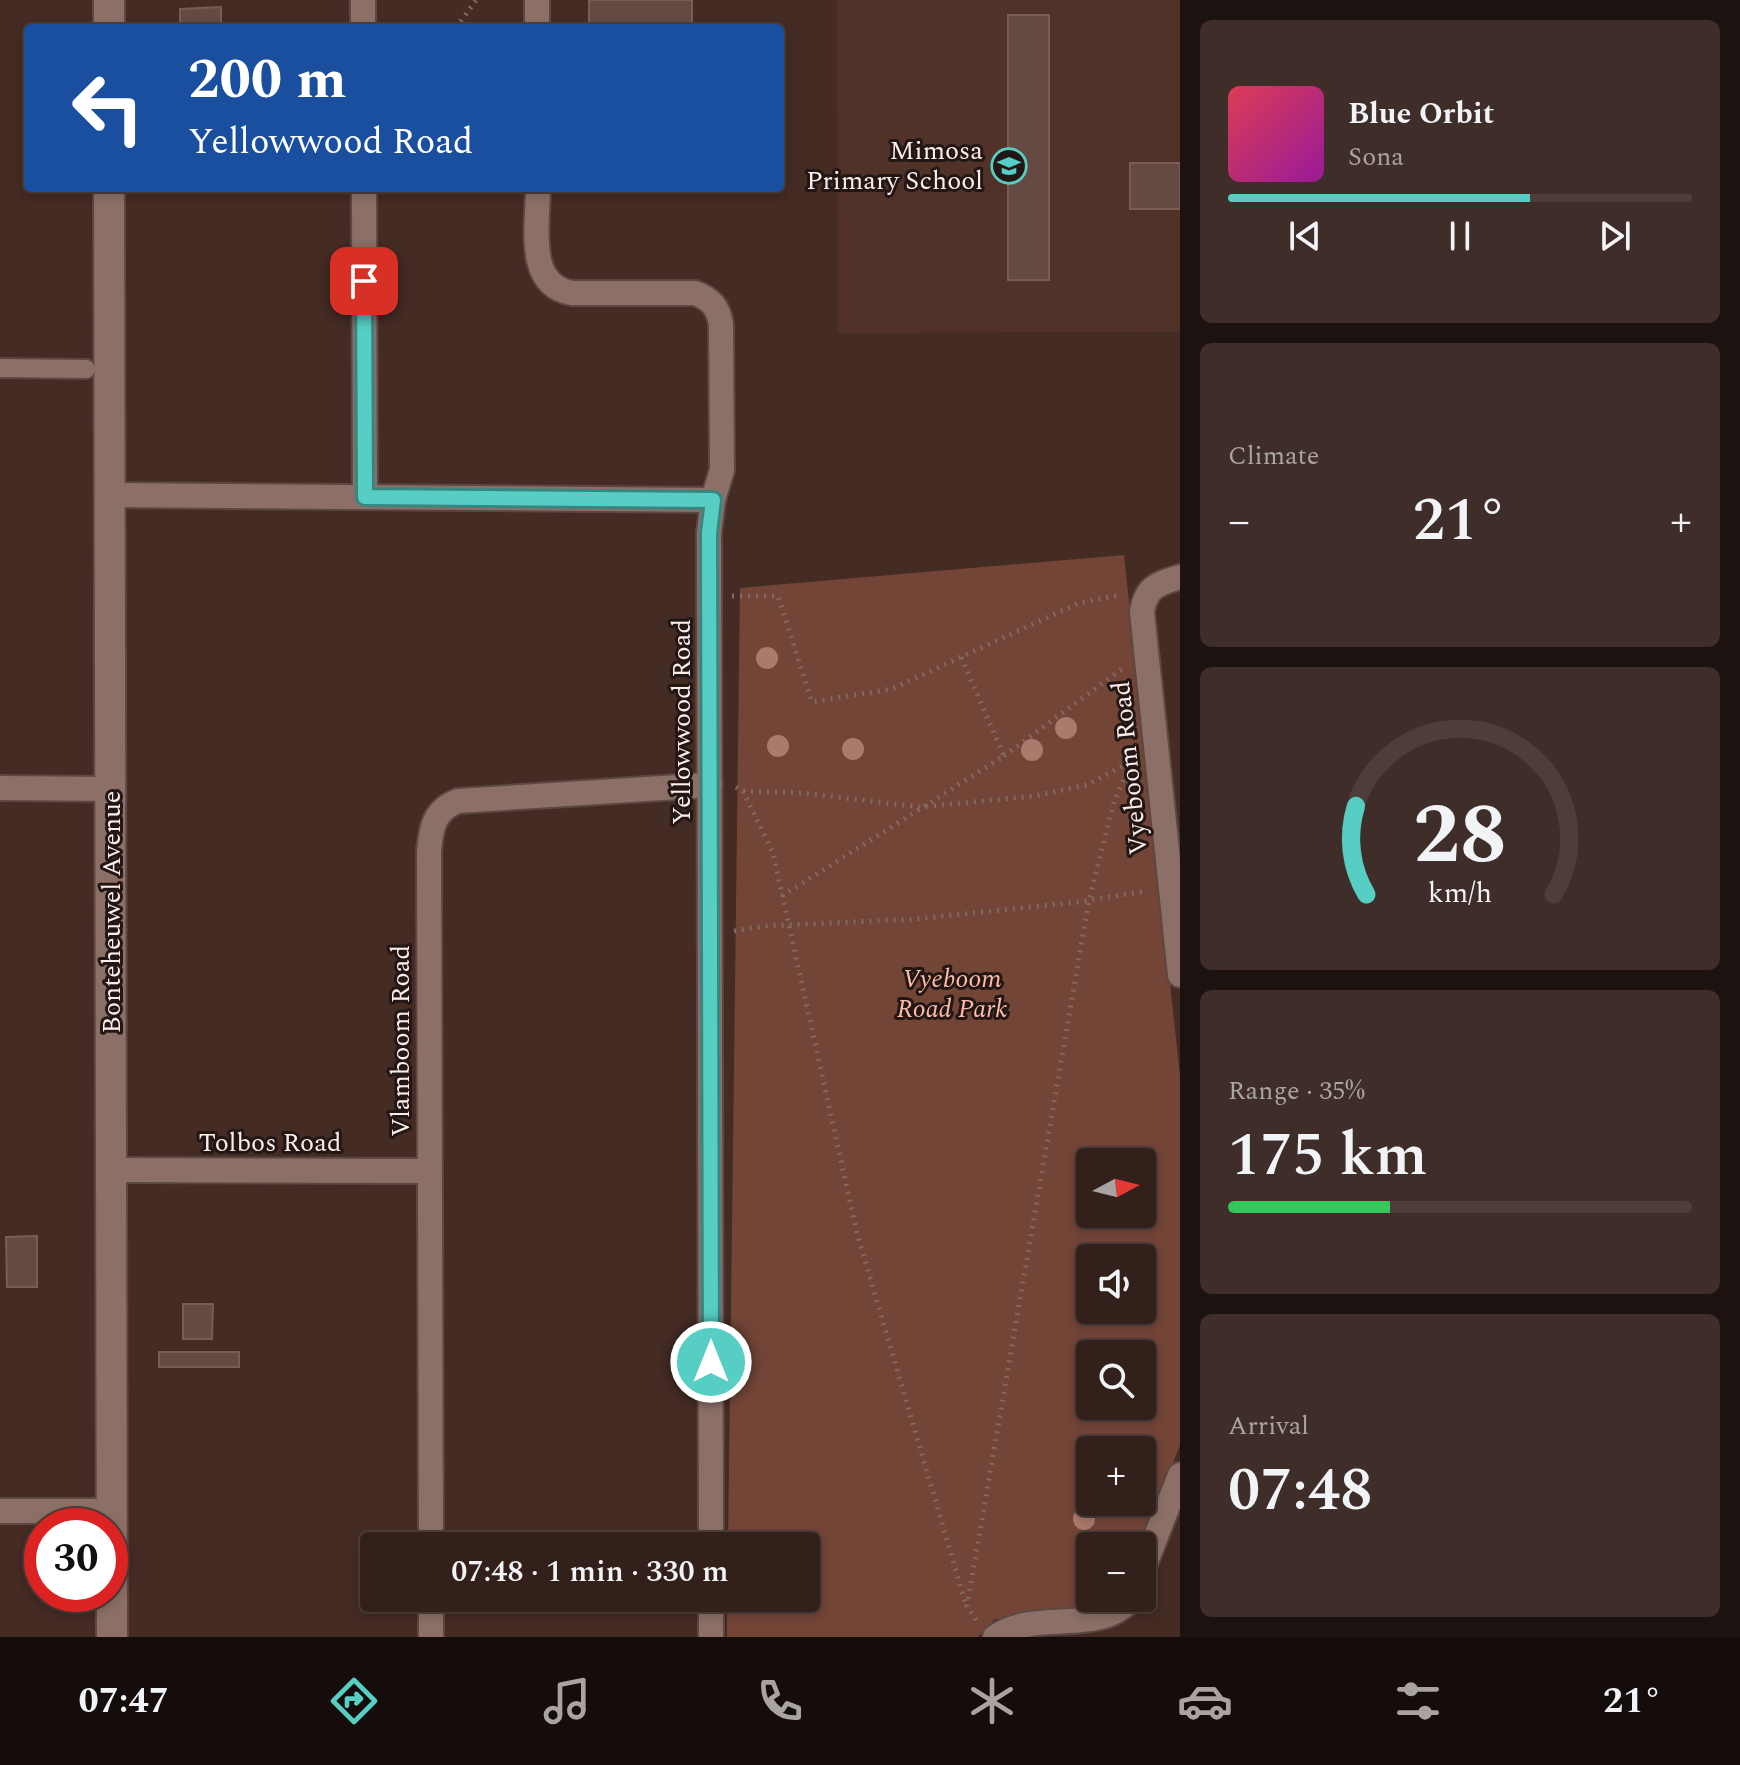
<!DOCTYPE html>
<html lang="en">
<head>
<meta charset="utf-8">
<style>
	body { margin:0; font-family:Spectral,serif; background:#3e2d28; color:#f1f3f6; height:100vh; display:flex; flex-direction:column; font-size:30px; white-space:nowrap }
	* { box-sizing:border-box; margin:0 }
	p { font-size:26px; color:#a9a3a3 }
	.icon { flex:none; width:44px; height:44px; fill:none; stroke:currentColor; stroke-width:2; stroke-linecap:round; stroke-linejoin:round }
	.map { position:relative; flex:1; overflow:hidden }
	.details { display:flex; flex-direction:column; gap:20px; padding:20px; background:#1c120f; width:560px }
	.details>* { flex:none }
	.banner { position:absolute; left:24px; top:24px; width:760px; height:168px; border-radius:8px; box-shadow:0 4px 12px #0003,0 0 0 2px #4e3e3a; background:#1a4fa0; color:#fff; overflow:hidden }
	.needle { width:52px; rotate:83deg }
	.buttons { position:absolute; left:1076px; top:1148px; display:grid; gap:16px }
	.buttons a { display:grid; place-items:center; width:80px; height:80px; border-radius:8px; background:#33201b; box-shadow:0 4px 12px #0003,0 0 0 2px #4e3e3a; font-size:40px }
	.speed { position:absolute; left:24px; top:1508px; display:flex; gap:16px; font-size:40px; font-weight:700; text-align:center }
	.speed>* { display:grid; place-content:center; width:104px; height:104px; border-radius:50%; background:#33201b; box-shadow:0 4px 12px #0003,0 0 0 2px #4e3e3a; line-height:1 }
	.speed .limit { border:12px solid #d22; background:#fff; color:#111 }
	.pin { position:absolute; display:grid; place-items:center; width:68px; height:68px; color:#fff; margin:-34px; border-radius:16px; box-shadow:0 4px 12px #0006 }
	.me { position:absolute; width:88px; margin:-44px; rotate:0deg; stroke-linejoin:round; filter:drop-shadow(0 0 6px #0008) }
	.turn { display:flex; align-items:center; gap:28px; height:168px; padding:0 32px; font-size:36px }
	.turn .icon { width:104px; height:104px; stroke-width:2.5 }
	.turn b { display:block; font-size:56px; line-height:68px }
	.big { font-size:60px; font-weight:600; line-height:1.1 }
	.details .tile { flex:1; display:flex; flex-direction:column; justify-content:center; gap:12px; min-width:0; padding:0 28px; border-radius:12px; background:#3e2d28 }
	.details .dial { align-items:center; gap:0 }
	.dial svg { height:208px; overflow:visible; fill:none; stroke:#4e3e3a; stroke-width:7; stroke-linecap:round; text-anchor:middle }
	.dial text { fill:#f1f3f6; stroke:none }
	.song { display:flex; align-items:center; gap:24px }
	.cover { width:96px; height:96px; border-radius:12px; background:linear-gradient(135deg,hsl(350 70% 55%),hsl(300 70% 35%)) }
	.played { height:8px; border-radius:4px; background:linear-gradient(90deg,#56cec4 65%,#4e3e3a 65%) }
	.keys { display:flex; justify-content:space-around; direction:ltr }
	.heat { display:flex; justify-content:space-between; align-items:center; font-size:44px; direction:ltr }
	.charge { height:12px; border-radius:6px; background:linear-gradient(90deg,#34c759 35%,#4e3e3a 0) }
	.trip { position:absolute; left:360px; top:1532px; width:460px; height:80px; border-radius:8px; background:#33201b; box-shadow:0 4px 12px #0003,0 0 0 2px #4e3e3a; font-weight:600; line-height:80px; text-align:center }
	.dock { display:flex; height:128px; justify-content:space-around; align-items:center; background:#140d0b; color:#a9a3a3 }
	.dock .icon { width:56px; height:56px }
	.dock .active { color:#56cec4 }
	.dock b { font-size:36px; color:#f1f3f6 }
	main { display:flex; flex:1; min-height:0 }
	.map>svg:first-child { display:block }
</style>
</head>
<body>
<main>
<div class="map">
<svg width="1180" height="1637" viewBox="0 0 1180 1637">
	<rect width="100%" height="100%" fill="#442b24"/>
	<polygon fill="#513228" points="837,0 1180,0 1180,332 838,333"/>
	<path fill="#724537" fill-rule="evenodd" d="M1124 555 1180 1076V1445L1141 1546H1090V1598H1120L1088 1617 995 1619 978 1637H727V1598H806V1546H728L740 588ZM1090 1162H1142V1214H1090ZM1090 1258H1142V1310H1090ZM1090 1354H1142V1406H1090ZM1090 1450H1142V1502H1090Z"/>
	<g fill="#644a42" stroke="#795d55" stroke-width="2">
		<polygon points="589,0 692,0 692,23 702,23 702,28 589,28"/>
		<polygon points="221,7 221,28 180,28 180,9"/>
		<rect x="1008" y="15" width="41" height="265"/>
		<rect x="1130" y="163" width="50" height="46"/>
		<polygon points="37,1236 37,1287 7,1287 6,1237"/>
		<polygon points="183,1304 213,1304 212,1339 183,1339"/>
		<rect x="159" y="1352" width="80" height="15"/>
	</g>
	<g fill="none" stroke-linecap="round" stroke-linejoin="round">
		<defs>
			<polyline id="pedestrian" points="0,368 86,369"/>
			<g id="minor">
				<polyline points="363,0 363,28"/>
				<polyline points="537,0 537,28"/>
				<polyline points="364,188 365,497"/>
				<path d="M538 188C538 224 525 285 572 293H695C711 299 718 307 721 324L722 470 713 500"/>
				<polyline points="112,495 713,500 709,533 711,1546"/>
				<path d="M1180 577C1157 584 1146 587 1142 612L1180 975"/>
				<polyline points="0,788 112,789"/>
				<polyline points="111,1170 429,1171"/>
				<polyline points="0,1511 112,1511"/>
				<path d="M431 1546 429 851C431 828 434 810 458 801L710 785"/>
				<polyline points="1142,1572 1180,1475"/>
				<polyline points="431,1598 431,1637"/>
				<polyline points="711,1598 711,1637"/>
				<path d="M995 1637C1037 1608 1100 1637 1132 1598"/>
			</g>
			<g id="tertiary">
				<polyline points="109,28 109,0"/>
				<polyline points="109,188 112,1637"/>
			</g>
		</defs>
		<use href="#pedestrian" stroke="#5c4742" stroke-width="22"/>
		<use href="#minor" stroke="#5c4742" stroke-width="28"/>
		<use href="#tertiary" stroke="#5c4742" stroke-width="34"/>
		<g stroke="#806963" stroke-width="5" stroke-dasharray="2 6" stroke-linecap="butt">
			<polyline points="456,28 476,0"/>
			<polyline points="732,596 778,596 812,702 892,689 961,657"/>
			<polyline points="1004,756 1122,669"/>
			<polyline points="736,787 743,791 773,853 857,1233 966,1605"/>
			<polyline points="743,791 802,793 921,807 1034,796 1087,785 1130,762"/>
			<polyline points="782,896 1004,756 961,657 1079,603 1121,595"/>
			<polyline points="734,931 765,926 916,919 1078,902 1146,891"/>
			<polyline points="976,1620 967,1606 1089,900 1114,802 1131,762"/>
		</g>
		<use href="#pedestrian" stroke="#8c7067" stroke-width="18"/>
		<use href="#minor" stroke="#8c7067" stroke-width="24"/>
		<use href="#tertiary" stroke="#8c7067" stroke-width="30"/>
	</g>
	<g fill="#aa7a6c">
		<circle cx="767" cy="658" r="11"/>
		<circle cx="1066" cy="728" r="11"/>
		<circle cx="778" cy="746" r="11"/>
		<circle cx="853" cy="749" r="11"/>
		<circle cx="1032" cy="750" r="11"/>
		<circle cx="1084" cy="1519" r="11"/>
	</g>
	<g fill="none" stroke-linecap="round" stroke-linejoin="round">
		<defs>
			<polyline id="route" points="364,281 365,497 713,500 709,533 711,1362"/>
		</defs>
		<use href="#route" stroke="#38867f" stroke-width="20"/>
		<use href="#route" stroke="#56cec4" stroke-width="14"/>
	</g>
	<defs>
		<symbol id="school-ring" viewBox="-11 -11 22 22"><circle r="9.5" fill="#221714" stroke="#56cec4" stroke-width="1.5"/><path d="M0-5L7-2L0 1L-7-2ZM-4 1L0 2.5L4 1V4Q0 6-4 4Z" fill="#56cec4"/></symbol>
	</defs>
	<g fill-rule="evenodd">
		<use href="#school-ring" x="989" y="146" width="40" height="40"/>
	</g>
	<g text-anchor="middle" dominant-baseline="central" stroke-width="6" stroke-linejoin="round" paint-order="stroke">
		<g font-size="26" fill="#feede8" stroke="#221714" text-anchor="end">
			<text x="983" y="151">Mimosa<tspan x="983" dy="30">Primary School</tspan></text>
		</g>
		<g font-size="26" fill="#feede8" stroke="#221714">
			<text transform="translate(682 722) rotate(-90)">Yellowwood Road</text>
			<text transform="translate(1130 768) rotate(-96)">Vyeboom Road</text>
			<text transform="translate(112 912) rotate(-90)">Bonteheuwel Avenue</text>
			<text transform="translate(401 1041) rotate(-90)">Vlamboom Road</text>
			<text x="270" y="1143">Tolbos Road</text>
		</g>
		<g font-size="26" font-style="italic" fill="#febba6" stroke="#221714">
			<text x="952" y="979">Vyeboom<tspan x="952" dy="30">Road Park</tspan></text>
		</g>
	</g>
</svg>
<div class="buttons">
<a><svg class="needle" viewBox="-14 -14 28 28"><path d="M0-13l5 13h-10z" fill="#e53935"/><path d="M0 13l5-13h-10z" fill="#a9a3a3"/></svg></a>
<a><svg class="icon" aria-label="sound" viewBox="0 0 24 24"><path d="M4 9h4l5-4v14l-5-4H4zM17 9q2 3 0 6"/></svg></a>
<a><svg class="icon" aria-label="search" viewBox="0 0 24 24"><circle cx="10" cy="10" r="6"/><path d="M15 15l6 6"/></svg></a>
<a>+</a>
<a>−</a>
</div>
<div class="speed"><div class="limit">30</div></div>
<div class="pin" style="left:364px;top:281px;background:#d93025"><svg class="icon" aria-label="arrive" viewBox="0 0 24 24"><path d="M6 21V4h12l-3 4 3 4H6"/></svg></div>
<svg class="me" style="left:711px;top:1362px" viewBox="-20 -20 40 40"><circle r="17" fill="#56cec4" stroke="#fff" stroke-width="3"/><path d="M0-11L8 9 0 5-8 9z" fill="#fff"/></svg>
<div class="trip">07:48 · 1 min · 330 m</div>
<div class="banner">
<div class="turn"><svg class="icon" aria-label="left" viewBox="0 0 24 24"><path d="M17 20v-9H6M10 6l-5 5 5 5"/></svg><div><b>200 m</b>Yellowwood Road</div></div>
</div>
</div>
<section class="details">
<div class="tile">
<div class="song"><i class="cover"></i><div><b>Blue Orbit</b><p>Sona</p></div></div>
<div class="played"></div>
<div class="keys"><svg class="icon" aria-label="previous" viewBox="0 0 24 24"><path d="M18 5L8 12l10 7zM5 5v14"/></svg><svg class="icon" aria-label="pause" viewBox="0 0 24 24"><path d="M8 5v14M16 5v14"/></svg><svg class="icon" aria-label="next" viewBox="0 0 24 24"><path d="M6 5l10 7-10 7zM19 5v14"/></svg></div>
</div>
<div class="tile"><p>Climate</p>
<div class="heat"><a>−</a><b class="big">21°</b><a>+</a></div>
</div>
<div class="tile dial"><svg viewBox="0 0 100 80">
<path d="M14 69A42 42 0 1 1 86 69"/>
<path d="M14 69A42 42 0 0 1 10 35" stroke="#56cec4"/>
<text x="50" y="56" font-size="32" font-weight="700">28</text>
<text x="50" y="72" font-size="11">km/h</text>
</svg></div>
<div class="tile"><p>Range · 35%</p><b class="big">175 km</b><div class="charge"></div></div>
<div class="tile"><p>Arrival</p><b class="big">07:48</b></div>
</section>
</main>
<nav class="dock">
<b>07:47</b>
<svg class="icon active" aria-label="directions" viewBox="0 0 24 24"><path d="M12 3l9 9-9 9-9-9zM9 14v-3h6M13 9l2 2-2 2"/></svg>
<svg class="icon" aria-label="music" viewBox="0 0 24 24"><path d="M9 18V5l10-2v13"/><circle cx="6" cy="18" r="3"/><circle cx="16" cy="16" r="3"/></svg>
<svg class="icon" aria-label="phone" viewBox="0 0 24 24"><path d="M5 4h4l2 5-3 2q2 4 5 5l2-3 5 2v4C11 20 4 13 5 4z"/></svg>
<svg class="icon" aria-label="climate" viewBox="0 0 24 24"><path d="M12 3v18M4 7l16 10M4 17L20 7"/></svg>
<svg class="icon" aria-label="car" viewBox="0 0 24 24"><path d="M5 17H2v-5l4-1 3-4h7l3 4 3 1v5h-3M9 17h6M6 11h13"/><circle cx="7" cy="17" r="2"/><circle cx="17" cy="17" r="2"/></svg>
<svg class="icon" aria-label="filters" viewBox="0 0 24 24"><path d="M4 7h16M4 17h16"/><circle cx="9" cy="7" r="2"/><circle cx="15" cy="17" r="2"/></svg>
<b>21°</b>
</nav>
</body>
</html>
